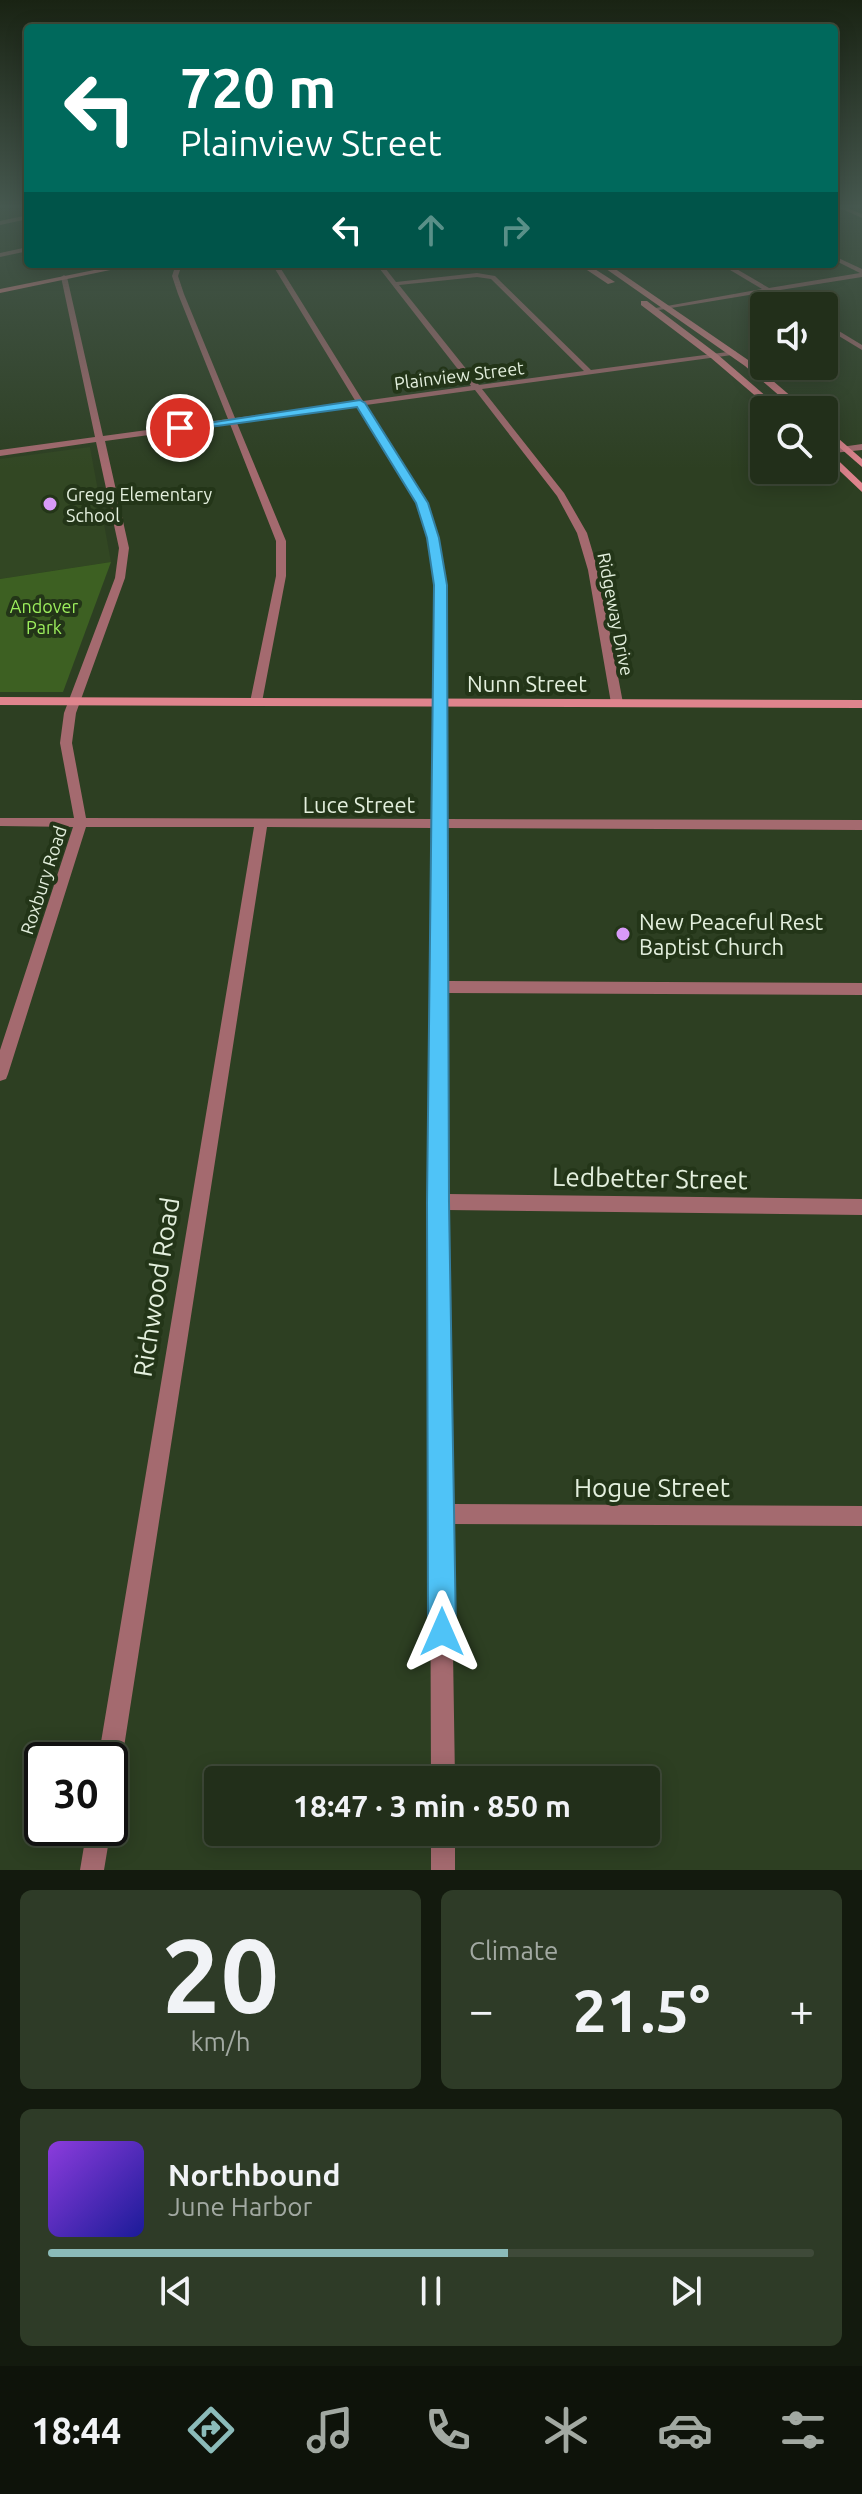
<!DOCTYPE html>
<html lang="en">
<head>
<meta charset="utf-8">
<style>
	body { margin:0; font-family:Ubuntu,sans-serif; background:#2e3b27; color:#f1f3f6; height:100vh; display:flex; flex-direction:column; font-size:30px; white-space:nowrap }
	* { box-sizing:border-box; margin:0 }
	p { font-size:26px; color:#a2a9a2 }
	.icon { flex:none; width:44px; height:44px; fill:none; stroke:currentColor; stroke-width:2; stroke-linecap:round; stroke-linejoin:round }
	.map { position:relative; height:1870px; overflow:hidden }
	.side { display:flex; flex-direction:column; gap:20px; padding:20px; background:#131a0e; flex:1 }
	.side>* { flex:none }
	.top-card { position:absolute; left:24px; top:24px; width:814px; height:244px; border-radius:8px; box-shadow:0 4px 20px #0003,0 0 0 2px #3f4a39; background:#00695c; color:#fff; overflow:hidden }
	.fabs { position:absolute; left:750px; top:292px; display:grid; gap:16px }
	.fabs a { display:grid; place-items:center; width:88px; height:88px; border-radius:8px; background:#222f1a; box-shadow:0 4px 20px #0003,0 0 0 2px #3f4a39; font-size:40px }
	.speed { position:absolute; left:24px; top:1742px; display:flex; gap:16px; font-size:40px; font-weight:700; text-align:center }
	.speed>* { display:grid; place-content:center; width:104px; height:104px; border-radius:50%; background:#222f1a; box-shadow:0 4px 20px #0003,0 0 0 2px #3f4a39; line-height:1 }
	.speed .limit { border:4px solid #111; border-radius:12px; background:#fff; color:#111 }
	.pin { position:absolute; display:grid; place-items:center; width:68px; height:68px; color:#fff; margin:-34px; border:4px solid #fff; border-radius:50%; box-shadow:0 2px 8px #0007 }
	.me { position:absolute; width:88px; margin:-44px; rotate:0deg; stroke-linejoin:round; filter:drop-shadow(0 0 6px #0008) }
	.turn { display:flex; align-items:center; gap:28px; height:168px; padding:0 24px; font-size:36px }
	.turn .icon { width:104px; height:104px; stroke-width:2.5 }
	.turn b { display:block; font-size:56px; line-height:68px }
	.lanes { display:flex; align-items:center; height:76px; padding:0 24px; background:#0003; justify-content:center; gap:40px; direction:ltr }
	.lanes .off { opacity:.35 }
	.big { font-size:60px; font-weight:600; line-height:1.1 }
	.side .widget { flex:1; display:flex; flex-direction:column; justify-content:center; gap:12px; min-width:0; padding:0 28px; border-radius:12px; background:#2e3b27 }
	.side .dial { align-items:center; gap:0 }
	.dial b { font-size:104px; line-height:1 }
	.song { display:flex; align-items:center; gap:24px }
	.cover { width:96px; height:96px; border-radius:12px; background:linear-gradient(135deg,hsl(270 70% 55%),hsl(240 70% 35%)) }
	.played { height:8px; border-radius:4px; background:linear-gradient(90deg,#8bbbb9 60%,#3f4a39 60%) }
	.keys { display:flex; justify-content:space-around; direction:ltr }
	.heat { display:flex; justify-content:space-between; align-items:center; font-size:44px; direction:ltr }
	.side .tiles { flex:1; display:grid; gap:20px; grid-template-columns:1fr 1fr }
	.widget:last-child { grid-column:span 2 }
	.trip { position:absolute; left:204px; top:1766px; width:456px; height:80px; border-radius:8px; background:#222f1a; box-shadow:0 4px 20px #0003,0 0 0 2px #3f4a39; font-weight:600; line-height:80px; text-align:center }
	.tabs { display:flex; height:128px; justify-content:space-around; align-items:center; background:#0e130a; color:#a2a9a2 }
	.tabs .icon { width:56px; height:56px }
	.tabs .on { color:#8bbbb9 }
	.tabs b { font-size:36px; color:#f1f3f6 }
	.map>svg:first-child { display:block }
</style>
</head>
<body>
<div class="map">
<svg width="862" height="1870" viewBox="0 0 862 1870">
	<rect width="100%" height="100%" fill="#2d3f22"/>
	<polygon fill="#324723" points="90,447 111,562 0,579 0,459"/>
	<polygon fill="#3d6022" points="111,562 63,692 0,692 0,579"/>
	<g fill="none" stroke-linecap="round" stroke-linejoin="round">
		<g fill="#a46a6f" fill-rule="evenodd">
			<polygon points="840,208 847,208 862,214 862,218"/>
			<polygon points="28,215 28,219 0,225 0,221"/>
			<polygon points="28,247 28,251 0,257 0,253"/>
			<polygon points="834,256 862,269 862,277 774,291 798,306 790,306 767,292 653,311 650,309 762,289 720,264 728,264 769,288 860,273 834,260"/>
			<path d="M176 264H182L178 276 184 294 235 418 356 402 272 264H278L363 401 471 386 376 264H382L396 282 477 273 495 276 591 370 735 351 736 353 732 355 482 389 564 493 587 533 598 570 623 703 617 707 611 703 588 570 577 533 557 496 475 390 366 405 427 503 438 538 446 585V819L862 820V830L446 828V981L862 983V995L446 993 447 1194 862 1199V1215L447 1210 451 1504 862 1506V1526L451 1524 455 1780H431L429 1202 433 828 267 827 122 1760 118 1768 110 1772V1760H98L254 827H86L8 1074 6 1079 0 1081V1050L73 827 0 826V818H74L60 743 64 713 115 578 119 548 96 442 0 456V450L95 437 61 277 64 275 67 277 103 436 228 419 178 294 172 276ZM477 277 491 279 584 371 479 385 399 285ZM359 406 417 503 428 538 436 585 434 819 86 818 72 743 76 713 125 578 129 548 105 441 230 424 276 541V576L250 702 256 706 262 702 286 576V541L237 423Z"/>
			<polygon points="824,322 862,345 862,350 824,327"/>
			<polygon points="862,444 862,450 824,454 824,450 827,449"/>
			<polygon points="110,1825 111,1828 104,1870 80,1870 87,1828 110,1828"/>
			<rect x="431" y="1832" width="24" height="38"/>
		</g>
		<g fill="#df848d" fill-rule="evenodd">
			<polygon points="124,264 139,264 0,293 0,289"/>
			<polygon points="578,264 587,264 615,282 608,284"/>
			<polygon points="599,264 608,264 751,362 807,410 796,410 745,366"/>
			<polygon points="641,301 647,301 717,354 782,410 772,410 711,358 641,305"/>
			<polygon points="824,426 862,459 862,467 824,434"/>
			<polygon points="824,447 862,483 862,492 824,456"/>
			<polygon points="0,697 862,700 862,708 0,705"/>
		</g>
	</g>
	<linearGradient id="sky" x2="0" y2="1"><stop stop-color="#192313"/><stop offset="0.44" stop-color="#46584f"/><stop offset="1" stop-color="#46584f" stop-opacity="0"/></linearGradient>
	<rect width="862" height="469" fill="url(#sky)"/>
	<polygon fill="#4fc3f7" stroke="#337fa1" stroke-width="2" points="360,400 365,403 428,503 439,538 447,585 449,1202 456,1632 452,1642 442,1646 432,1642 428,1632 427,1202 434,585 427,538 416,503 357,407 180,431 175,428"/>
	<g fill="#d89af8" stroke="#233518" stroke-width="3">
		<circle cx="50" cy="504" r="8"/>
		<circle cx="623" cy="934" r="8"/>
	</g>
	<g text-anchor="middle" dominant-baseline="central" stroke-width="8" stroke-linejoin="round" paint-order="stroke">
		<g font-size="18" fill="#e3efdd" stroke="#233518">
			<text transform="translate(459 375) rotate(-7)">Plainview Street</text>
			<text transform="translate(616 614) rotate(79)">Ridgeway Drive</text>
			<text transform="translate(43 880) rotate(-72)">Roxbury Road</text>
		</g>
		<g font-size="18" fill="#e3efdd" stroke="#233518" text-anchor="start">
			<text x="66" y="494">Gregg Elementary<tspan x="66" dy="21">School</tspan></text>
		</g>
		<g font-size="18" fill="#9def5d" stroke="#233518">
			<text x="44" y="606">Andover<tspan x="44" dy="21">Park</tspan></text>
		</g>
		<g font-size="22" fill="#e3efdd" stroke="#233518">
			<text x="527" y="683">Nunn Street</text>
			<text x="359" y="804">Luce Street</text>
		</g>
		<g font-size="22" fill="#e3efdd" stroke="#233518" text-anchor="start">
			<text x="639" y="921">New Peaceful Rest<tspan x="639" dy="25">Baptist Church</tspan></text>
		</g>
		<g font-size="26" fill="#e3efdd" stroke="#233518">
			<text transform="translate(650 1178) rotate(1)">Ledbetter Street</text>
			<text transform="translate(156 1287) rotate(-81)">Richwood Road</text>
			<text x="652" y="1487">Hogue Street</text>
		</g>
	</g>
</svg>
<div class="fabs">
<a><svg class="icon" aria-label="sound" viewBox="0 0 24 24"><path d="M4 9h4l5-4v14l-5-4H4zM17 9q2 3 0 6"/></svg></a>
<a><svg class="icon" aria-label="search" viewBox="0 0 24 24"><circle cx="10" cy="10" r="6"/><path d="M15 15l6 6"/></svg></a>
</div>
<div class="speed"><div class="limit">30</div></div>
<div class="pin" style="left:180px;top:428px;background:#d93025"><svg class="icon" aria-label="arrive" viewBox="0 0 24 24"><path d="M6 21V4h12l-3 4 3 4H6"/></svg></div>
<svg class="me" style="left:442px;top:1632px" viewBox="-20 -20 40 40"><path d="M0-17L14 15 0 8-14 15z" fill="#4fc3f7" stroke="#fff" stroke-width="4"/></svg>
<div class="trip">18:47 · 3 min · 850 m</div>
<div class="top-card">
<div class="turn"><svg class="icon" aria-label="left" viewBox="0 0 24 24"><path d="M17 20v-9H6M10 6l-5 5 5 5"/></svg><div><b>720 m</b>Plainview Street</div></div>
<div class="lanes"><svg class="icon" aria-label="left" viewBox="0 0 24 24"><path d="M17 20v-9H6M10 6l-5 5 5 5"/></svg><svg class="icon off" aria-label="ahead" viewBox="0 0 24 24"><path d="M12 20V5M6 11l6-6 6 6"/></svg><svg class="icon off" aria-label="right" viewBox="0 0 24 24"><path d="M7 20v-9h11M14 6l5 5-5 5"/></svg></div>
</div>
</div>
<section class="side">
<div class="tiles">
<div class="widget dial"><b>20</b><p>km/h</p></div>
<div class="widget"><p>Climate</p>
<div class="heat"><a>−</a><b class="big">21.5°</b><a>+</a></div>
</div>
<div class="widget">
<div class="song"><i class="cover"></i><div><b>Northbound</b><p>June Harbor</p></div></div>
<div class="played"></div>
<div class="keys"><svg class="icon" aria-label="previous" viewBox="0 0 24 24"><path d="M18 5L8 12l10 7zM5 5v14"/></svg><svg class="icon" aria-label="pause" viewBox="0 0 24 24"><path d="M8 5v14M16 5v14"/></svg><svg class="icon" aria-label="next" viewBox="0 0 24 24"><path d="M6 5l10 7-10 7zM19 5v14"/></svg></div>
</div>
</div>
</section>
<nav class="tabs">
<b>18:44</b>
<svg class="icon on" aria-label="directions" viewBox="0 0 24 24"><path d="M12 3l9 9-9 9-9-9zM9 14v-3h6M13 9l2 2-2 2"/></svg>
<svg class="icon" aria-label="music" viewBox="0 0 24 24"><path d="M9 18V5l10-2v13"/><circle cx="6" cy="18" r="3"/><circle cx="16" cy="16" r="3"/></svg>
<svg class="icon" aria-label="phone" viewBox="0 0 24 24"><path d="M5 4h4l2 5-3 2q2 4 5 5l2-3 5 2v4C11 20 4 13 5 4z"/></svg>
<svg class="icon" aria-label="climate" viewBox="0 0 24 24"><path d="M12 3v18M4 7l16 10M4 17L20 7"/></svg>
<svg class="icon" aria-label="car" viewBox="0 0 24 24"><path d="M5 17H2v-5l4-1 3-4h7l3 4 3 1v5h-3M9 17h6M6 11h13"/><circle cx="7" cy="17" r="2"/><circle cx="17" cy="17" r="2"/></svg>
<svg class="icon" aria-label="filters" viewBox="0 0 24 24"><path d="M4 7h16M4 17h16"/><circle cx="9" cy="7" r="2"/><circle cx="15" cy="17" r="2"/></svg>
</nav>
</body>
</html>
